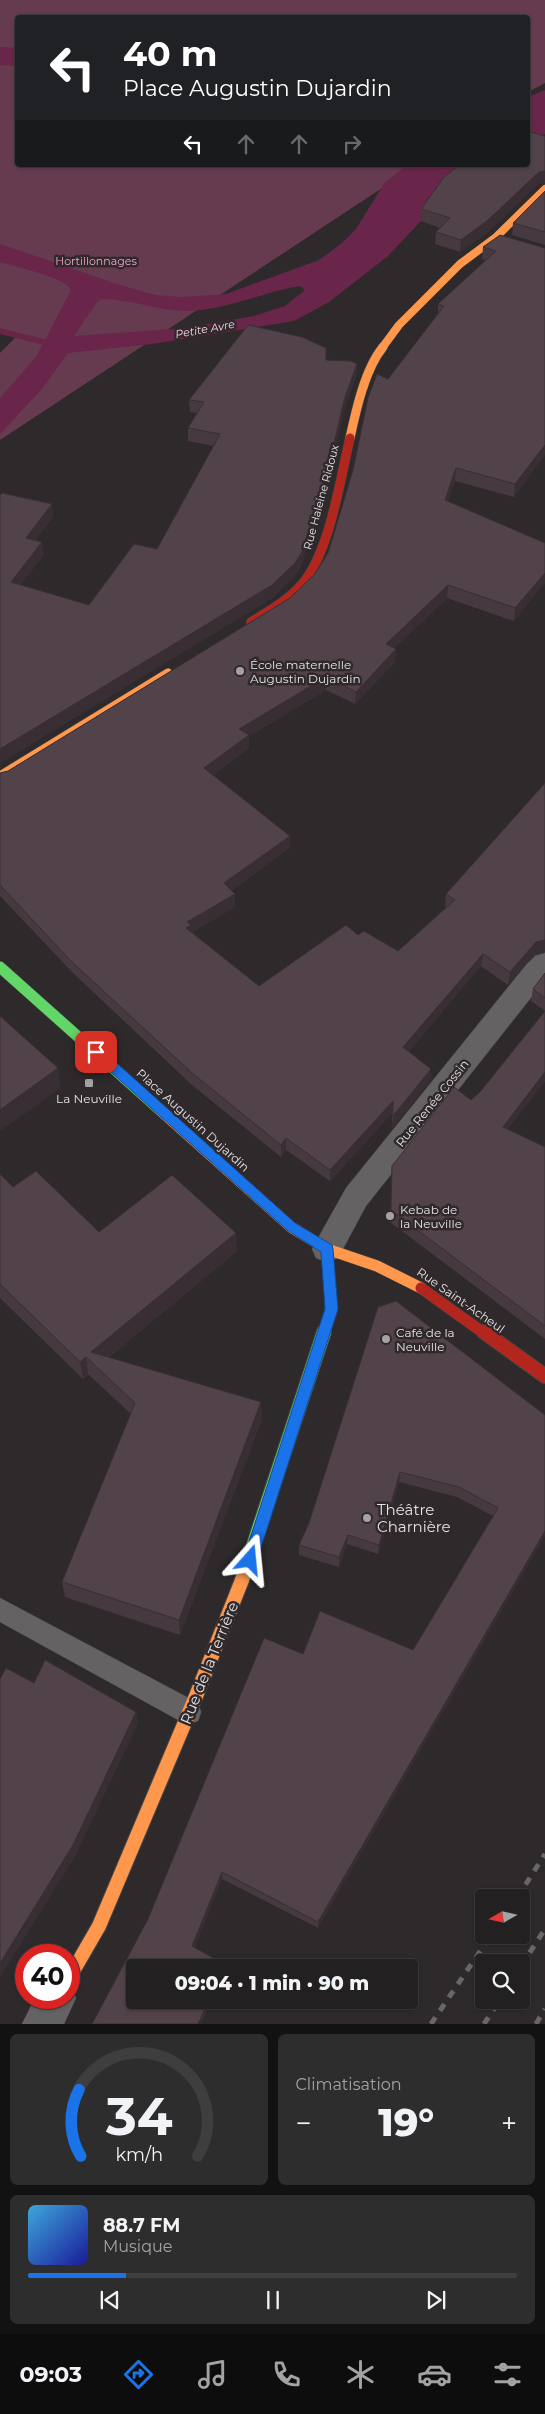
<!DOCTYPE html>
<html lang="fr">
<head>
<meta charset="utf-8">
<style>
	body { margin:0; font-family:Montserrat,sans-serif; background:#2e2d2e; color:#f1f3f6; height:100vh; display:flex; flex-direction:column; font-size:19px; white-space:nowrap }
	* { box-sizing:border-box; margin:0 }
	p { font-size:16px; color:#a2a3a5 }
	.icon { flex:none; width:28px; height:28px; fill:none; stroke:currentColor; stroke-width:2; stroke-linecap:round; stroke-linejoin:round }
	.map { position:relative; height:2024px; overflow:hidden }
	.drawer { display:flex; flex-direction:column; gap:10px; padding:10px; background:#131212; flex:1 }
	.drawer>* { flex:none }
	.top-card { position:absolute; left:15px; top:15px; width:515px; height:152px; border-radius:5px; box-shadow:0 1px 4px #0004,0 0 0 1px #3f3e3f; background:#202124; color:#fff; overflow:hidden }
	.needle { width:32px; rotate:261deg }
	.buttons { position:absolute; left:475px; top:1889px; display:grid; gap:10px }
	.buttons a { display:grid; place-items:center; width:55px; height:55px; border-radius:5px; background:#222021; box-shadow:0 1px 4px #0004,0 0 0 1px #3f3e3f; font-size:25px }
	.speed { position:absolute; left:15px; top:1944px; display:flex; gap:10px; font-size:25px; font-weight:700; text-align:center }
	.speed>* { display:grid; place-content:center; width:65px; height:65px; border-radius:50%; background:#222021; box-shadow:0 1px 4px #0004,0 0 0 1px #3f3e3f; line-height:1 }
	.speed .limit { border:8px solid #d22; background:#fff; color:#111 }
	.pin { position:absolute; display:grid; place-items:center; width:42px; height:42px; color:#fff; margin:-21px; border-radius:10px; box-shadow:0 2px 8px #0006 }
	.me { position:absolute; width:55px; margin:-28px; rotate:18deg; stroke-linejoin:round; filter:drop-shadow(0 0 4px #0008) }
	.turn { display:flex; align-items:center; gap:18px; height:105px; padding:0 25px; font-size:22px }
	.turn .icon { width:65px; height:65px; stroke-width:2.5 }
	.turn b { display:block; font-size:35px; line-height:42px }
	.lanes { display:flex; align-items:center; height:48px; padding:0 25px; background:#0003; justify-content:center; gap:25px; direction:ltr }
	.lanes .off { opacity:.35 }
	.big { font-size:38px; font-weight:800; line-height:1.1 }
	.drawer .widget { flex:1; display:flex; flex-direction:column; justify-content:center; gap:8px; min-width:0; padding:0 18px; border-radius:8px; background:#2e2d2e }
	.drawer .dial { align-items:center; gap:0 }
	.dial svg { height:130px; overflow:visible; fill:none; stroke:#3f3e3f; stroke-width:7; stroke-linecap:round; text-anchor:middle }
	.dial text { fill:#f1f3f6; stroke:none }
	.song { display:flex; align-items:center; gap:15px }
	.cover { width:60px; height:60px; border-radius:8px; background:linear-gradient(135deg,hsl(200 70% 55%),hsl(240 70% 35%)) }
	.played { height:5px; border-radius:2px; background:linear-gradient(90deg,#1a73e8 20%,#3f3e3f 20%) }
	.keys { display:flex; justify-content:space-around; direction:ltr }
	.heat { display:flex; justify-content:space-between; align-items:center; font-size:28px; direction:ltr }
	.drawer .tiles { flex:1; display:grid; gap:10px; grid-template-columns:1fr 1fr }
	.widget:last-child { grid-column:span 2 }
	.trip { position:absolute; left:126px; top:1959px; width:292px; height:50px; border-radius:5px; background:#222021; box-shadow:0 1px 4px #0004,0 0 0 1px #3f3e3f; font-weight:800; line-height:50px; text-align:center }
	.dock { display:flex; height:80px; justify-content:space-around; align-items:center; background:#0e0d0d; color:#a2a3a5 }
	.dock .icon { width:35px; height:35px }
	.dock .active { color:#1a73e8 }
	.dock b { font-size:22px; color:#f1f3f6 }
	.map>svg:first-child { display:block }
</style>
</head>
<body>
<div class="map">
<svg width="545" height="2024" viewBox="0 0 545 2024">
	<rect width="100%" height="100%" fill="#2e2a2c"/>
	<polygon fill="#663b50" points="0,0 545,0 545,83 528,92 528,18 18,18 18,165 417,165 0,440 0,353 17,336 0,331"/>
	<g fill="#6a254b" fill-rule="evenodd">
		<polygon points="545,90 545,134 540,137 528,133 528,97"/>
		<path d="M407 165H461L421 221 388 256 329 302 294 321 152 344 68 353 42 389 0 434V398L36 357 71 290C65 277 15 267 0 262V244L117 284 155 295 182 297 226 294 319 260 341 244 356 229 385 182ZM300 286 305 290 285 306 254 316 186 328 74 336 97 302 102 299C132 299 161 312 191 311 229 309 264 292 300 286Z"/>
	</g>
	<g fill="none" stroke-linecap="round" stroke-linejoin="round">
		<polygon fill="#6a254b" fill-rule="evenodd" points="0,328 63,344 65,346 60,349 0,334"/>
		<polygon fill="#6a254b" fill-rule="evenodd" points="0,47 18,48 18,66 0,65"/>
		<defs>
			<polygon id="lane" points="0,1598 198,1703 201,1712 198,1721 189,1724 180,1721 0,1622"/>
			<g id="street">
				<polygon points="545,953 545,980 366,1206 338,1258 327,1262 316,1258 312,1249 346,1188 526,965 535,956"/>
				<polygon points="69,1983 76,1998 64,2024 22,2024 35,1998 69,1998"/>
			</g>
			<g id="fast-far1">
				<polyline points="0,967 169,1118"/>
				<polyline points="324,1334 332,1309 327,1249"/>
			</g>
			<polyline id="fast" points="242,1580 324,1332"/>
			<polyline id="slow-far3" points="382,348 399,325 460,264 495,238 545,189"/>
			<g id="slow-far2">
				<path d="M350 438C356 410 365 369 383 347"/>
				<polyline points="0,776 168,673"/>
			</g>
			<polyline id="slow-far1" points="169,1118 291,1227 327,1249 377,1266 421,1288"/>
			<polyline id="slow" points="69,1978 99,1926 196,1696 242,1580"/>
			<path id="jam-far2" d="M251 622C269 611 289 600 303 583 330 550 340 480 350 438"/>
			<polyline id="jam-far1" points="421,1288 485,1334"/>
			<polyline id="jam" points="484,1332 545,1376"/>
		</defs>
		<use href="#lane" stroke="#484546" stroke-width="1"/>
		<use href="#street" stroke="#484546" stroke-width="1"/>
		<use href="#fast-far1" stroke="#484546" stroke-width="12"/>
		<use href="#fast" stroke="#484546" stroke-width="16"/>
		<use href="#slow-far3" stroke="#484546" stroke-width="8"/>
		<use href="#slow-far2" stroke="#484546" stroke-width="10"/>
		<use href="#slow-far1" stroke="#484546" stroke-width="12"/>
		<use href="#slow" stroke="#484546" stroke-width="16"/>
		<use href="#jam-far2" stroke="#484546" stroke-width="10"/>
		<use href="#jam-far1" stroke="#484546" stroke-width="12"/>
		<use href="#jam" stroke="#484546" stroke-width="16"/>
		<use href="#lane" fill="#656263" fill-rule="evenodd"/>
		<use href="#street" fill="#656263" fill-rule="evenodd"/>
		<use href="#fast-far1" stroke="#63d668" stroke-width="11"/>
		<use href="#fast" stroke="#63d668" stroke-width="14"/>
		<use href="#slow-far3" stroke="#ff974d" stroke-width="8"/>
		<use href="#slow-far2" stroke="#ff974d" stroke-width="9"/>
		<use href="#slow-far1" stroke="#ff974d" stroke-width="11"/>
		<use href="#slow" stroke="#ff974d" stroke-width="14"/>
		<use href="#jam-far2" stroke="#b3261e" stroke-width="9"/>
		<use href="#jam-far1" stroke="#b3261e" stroke-width="11"/>
		<use href="#jam" stroke="#b3261e" stroke-width="14"/>
		<g stroke="#686667" stroke-width="5" stroke-dasharray="8 8" stroke-linecap="butt">
			<polyline points="517,1898 545,1854"/>
			<polyline points="521,1966 545,1929"/>
			<polyline points="431,2024 491,1935"/>
			<polyline points="484,2024 500,2000"/>
			<polyline points="536,2024 545,2009"/>
		</g>
	</g>
	<g fill="#473940">
		<polygon points="538,184 487,233 460,252 435,244 436,232 440,228 421,221 421,209"/>
		<polygon points="545,191 545,245 512,235 513,223"/>
		<polygon points="483,247 545,248 514,497 455,481 448,501 545,543 514,621 447,598 394,648 395,662 355,704 326,690 249,736 249,748 213,775 290,836 289,848 231,891 235,907 192,932 259,986 358,935 398,951 446,907 445,906 446,894 545,783 545,952 534,955 508,985 481,966 408,1052 431,1069 430,1081 392,1128 392,1113 330,1181 286,1150 281,1157 192,1085 73,973 0,896 0,773 8,771 290,598 314,575 328,553 388,379 438,314 438,304 486,260 482,259"/>
		<polygon points="326,360 357,364 356,376 344,410 327,482 302,564 295,576 272,598 0,763 0,495 52,504 53,517 35,540 44,555 20,585 89,605 157,549 214,446 188,441 188,428 197,413 190,412 189,400"/>
		<polygon points="545,973 545,1081 508,1129 545,1147 545,1339 390,1222 392,1166 471,1100 480,1092 545,1011 531,1001 533,989"/>
		<polygon points="0,1174 13,1187 99,1232 237,1251 109,1357 262,1419 180,1635 65,1597 62,1582 131,1414 88,1374 83,1379 0,1298"/>
		<polygon points="378,1307 545,1415 318,1928 222,1879 194,1947 92,2024 303,1654 413,1650 493,1516 457,1497 399,1482 378,1554 347,1544 339,1567 299,1555 299,1545 309,1523"/>
	</g>
	<g fill="#392e34">
		<polygon points="545,171 545,183 538,184 487,233 460,252 461,240 539,172"/>
		<polygon points="357,364 356,376 344,410 327,482 302,564 295,576 272,598 0,763 0,749 345,397"/>
		<polygon points="545,445 545,455 514,497 515,484"/>
		<polygon points="456,468 455,481 444,512 445,500"/>
		<polygon points="52,504 53,517 27,550 26,538"/>
		<polygon points="42,542 44,555 13,594 11,582"/>
		<polygon points="545,573 545,583 514,621 515,608"/>
		<polygon points="448,585 447,598 385,657 386,644"/>
		<polygon points="396,649 395,662 355,704 356,692"/>
		<polygon points="326,677 326,690 249,736 249,748 205,781 204,768 239,729"/>
		<polygon points="290,836 289,848 224,896 224,883"/>
		<polygon points="235,894 235,907 191,933 186,928 187,922"/>
		<polygon points="545,940 545,952 534,955 508,985 510,972 536,942"/>
		<polygon points="483,954 481,966 402,1059 403,1047"/>
		<polygon points="58,1068 61,1088 0,1131 0,1110"/>
		<polygon points="431,1069 430,1081 392,1128 393,1116"/>
		<polygon points="545,1072 545,1081 501,1138 503,1127"/>
		<polygon points="393,1101 392,1113 330,1181 330,1170"/>
		<polygon points="286,1138 286,1150 281,1157 281,1145"/>
		<polygon points="236,1233 237,1251 97,1367 91,1352"/>
		<polygon points="86,1357 88,1374 83,1379 80,1362"/>
		<polygon points="261,1402 262,1419 180,1635 179,1620"/>
		<polygon points="400,1472 399,1482 378,1554 379,1545"/>
		<polygon points="545,1531 545,1536 318,1928 318,1922"/>
		<polygon points="348,1535 347,1544 339,1567 339,1557"/>
		<polygon points="136,1712 138,1723 76,1855 0,1977 0,1963"/>
		<polygon points="222,1872 222,1879 193,1952 192,1946"/>
		<polygon points="209,2000 212,2000 201,2024 198,2024"/>
	</g>
	<g fill="#52424a" stroke="#392e34">
		<polygon points="528,131 545,136 545,171 539,172 488,220 461,240 436,232 450,218 421,209 444,177 459,165 528,165"/>
		<polygon points="545,191 545,232 513,223"/>
		<polygon points="500,235 545,248 545,445 515,484 456,468 445,500 545,543 545,573 515,608 448,585 386,644 396,649 356,692 326,677 239,729 249,735 204,768 290,836 224,883 235,894 187,922 191,925 186,928 259,986 346,925 358,935 364,931 398,951 455,900 446,894 545,783 545,940 536,942 510,972 483,954 403,1047 431,1069 393,1116 393,1101 330,1170 286,1138 281,1145 192,1073 71,961 0,885 0,773 8,771 290,598 314,575 328,553 353,470 368,398 377,374 388,379 444,306 438,304 496,251 483,247"/>
		<polygon points="248,325 302,337 326,348 326,360 351,361 357,364 345,397 328,469 302,552 295,563 272,585 0,749 0,495 2,493 52,504 26,538 42,542 11,582 89,605 134,544 157,549 220,434 188,428 204,402 189,400"/>
		<polygon points="545,973 545,998 533,989"/>
		<polygon points="545,1011 545,1072 503,1127 545,1147 545,1326 391,1210 392,1166 454,1087 471,1100 480,1092"/>
		<polygon points="0,1016 58,1068 0,1110"/>
		<polygon points="36,1171 99,1232 172,1175 236,1233 91,1352 261,1402 179,1620 62,1582 135,1403 86,1357 80,1362 0,1284 0,1174 13,1187"/>
		<polygon points="396,1301 545,1415 545,1531 318,1922 222,1872 192,1946 225,1965 224,1968 135,1968 135,2000 209,2000 198,2024 92,2024 148,1919 264,1638 303,1654 320,1611 413,1650 498,1508 459,1487 400,1472 379,1545 348,1535 339,1557 299,1545 309,1523 378,1307"/>
		<polygon points="45,1660 136,1712 73,1845 0,1963 0,1679 6,1668 34,1683"/>
	</g>
	<polygon fill="#1a73e8" stroke="#114b97" points="96,1047 100,1048 295,1223 332,1245 333,1249 338,1309 257,1560 255,1564 250,1566 245,1564 243,1560 325,1309 321,1252 287,1230 92,1055 90,1052 92,1048"/>
	<g fill="#a6a2a4" stroke="#2f292c" stroke-width="2">
		<circle cx="240" cy="671" r="5"/>
		<rect x="84" y="1078" width="10" height="10" rx="2.5"/>
		<circle cx="390" cy="1216" r="5"/>
		<circle cx="386" cy="1339" r="5"/>
		<circle cx="367" cy="1518" r="5"/>
	</g>
	<g text-anchor="middle" dominant-baseline="central" stroke-width="5" stroke-linejoin="round" paint-order="stroke">
		<g font-size="11" fill="#fba2cd" stroke="#2f292c">
			<text x="96" y="261">Hortillonnages</text>
		</g>
		<g font-size="11" font-style="italic" fill="#fccde2" stroke="#2f292c">
			<text transform="translate(205 329) rotate(-10)">Petite Avre</text>
		</g>
		<g font-size="11" fill="#e6e2e4" stroke="#2f292c">
			<text transform="translate(321 497) rotate(-75)">Rue Haleine Ridoux</text>
		</g>
		<g font-size="12" fill="#e6e2e4" stroke="#2f292c" text-anchor="start">
			<text x="250" y="664">École maternelle<tspan x="250" dy="14">Augustin Dujardin</tspan></text>
			<text x="89" y="1098" text-anchor="middle">La Neuville</text>
			<text x="400" y="1209">Kebab de<tspan x="400" dy="14">la Neuville</tspan></text>
			<text x="396" y="1332">Café de la<tspan x="396" dy="14">Neuville</tspan></text>
		</g>
		<g font-size="12" fill="#e6e2e4" stroke="#2f292c">
			<text transform="translate(432 1103) rotate(-51)">Rue Renée Cossin</text>
			<text transform="translate(193 1120) rotate(42)">Place Augustin Dujardin</text>
			<text transform="translate(461 1300) rotate(35)">Rue Saint-Acheul</text>
		</g>
		<g font-size="15" fill="#e6e2e4" stroke="#2f292c" text-anchor="start">
			<text x="377" y="1509">Théâtre<tspan x="377" dy="17">Charnière</tspan></text>
		</g>
		<g font-size="15" fill="#e6e2e4" stroke="#2f292c">
			<text transform="translate(209 1663) rotate(-68)">Rue de la Terrière</text>
		</g>
	</g>
</svg>
<div class="buttons">
<a><svg class="needle" viewBox="-14 -14 28 28"><path d="M0-13l5 13h-10z" fill="#e53935"/><path d="M0 13l5-13h-10z" fill="#a2a3a5"/></svg></a>
<a><svg class="icon" aria-label="search" viewBox="0 0 24 24"><circle cx="10" cy="10" r="6"/><path d="M15 15l6 6"/></svg></a>
</div>
<div class="speed"><div class="limit">40</div></div>
<div class="pin" style="left:96px;top:1052px;background:#d93025"><svg class="icon" aria-label="arrive" viewBox="0 0 24 24"><path d="M6 21V4h12l-3 4 3 4H6"/></svg></div>
<svg class="me" style="left:250px;top:1560px" viewBox="-20 -20 40 40"><path d="M0-17L14 15 0 8-14 15z" fill="#1a73e8" stroke="#fff" stroke-width="4"/></svg>
<div class="trip">09:04 · 1 min · 90 m</div>
<div class="top-card">
<div class="turn"><svg class="icon" aria-label="left" viewBox="0 0 24 24"><path d="M17 20v-9H6M10 6l-5 5 5 5"/></svg><div><b>40 m</b>Place Augustin Dujardin</div></div>
<div class="lanes"><svg class="icon" aria-label="left" viewBox="0 0 24 24"><path d="M17 20v-9H6M10 6l-5 5 5 5"/></svg><svg class="icon off" aria-label="ahead" viewBox="0 0 24 24"><path d="M12 20V5M6 11l6-6 6 6"/></svg><svg class="icon off" aria-label="ahead" viewBox="0 0 24 24"><path d="M12 20V5M6 11l6-6 6 6"/></svg><svg class="icon off" aria-label="right" viewBox="0 0 24 24"><path d="M7 20v-9h11M14 6l5 5-5 5"/></svg></div>
</div>
</div>
<section class="drawer">
<div class="tiles">
<div class="widget dial"><svg viewBox="0 0 100 80">
<path d="M14 69A42 42 0 1 1 86 69"/>
<path d="M14 69A42 42 0 0 1 13 28" stroke="#1a73e8"/>
<text x="50" y="56" font-size="32" font-weight="700">34</text>
<text x="50" y="72" font-size="11">km/h</text>
</svg></div>
<div class="widget"><p>Climatisation</p>
<div class="heat"><a>−</a><b class="big">19°</b><a>+</a></div>
</div>
<div class="widget">
<div class="song"><i class="cover"></i><div><b>88.7 FM</b><p>Musique</p></div></div>
<div class="played"></div>
<div class="keys"><svg class="icon" aria-label="previous" viewBox="0 0 24 24"><path d="M18 5L8 12l10 7zM5 5v14"/></svg><svg class="icon" aria-label="pause" viewBox="0 0 24 24"><path d="M8 5v14M16 5v14"/></svg><svg class="icon" aria-label="next" viewBox="0 0 24 24"><path d="M6 5l10 7-10 7zM19 5v14"/></svg></div>
</div>
</div>
</section>
<nav class="dock">
<b>09:03</b>
<svg class="icon active" aria-label="directions" viewBox="0 0 24 24"><path d="M12 3l9 9-9 9-9-9zM9 14v-3h6M13 9l2 2-2 2"/></svg>
<svg class="icon" aria-label="music" viewBox="0 0 24 24"><path d="M9 18V5l10-2v13"/><circle cx="6" cy="18" r="3"/><circle cx="16" cy="16" r="3"/></svg>
<svg class="icon" aria-label="phone" viewBox="0 0 24 24"><path d="M5 4h4l2 5-3 2q2 4 5 5l2-3 5 2v4C11 20 4 13 5 4z"/></svg>
<svg class="icon" aria-label="climate" viewBox="0 0 24 24"><path d="M12 3v18M4 7l16 10M4 17L20 7"/></svg>
<svg class="icon" aria-label="car" viewBox="0 0 24 24"><path d="M5 17H2v-5l4-1 3-4h7l3 4 3 1v5h-3M9 17h6M6 11h13"/><circle cx="7" cy="17" r="2"/><circle cx="17" cy="17" r="2"/></svg>
<svg class="icon" aria-label="filters" viewBox="0 0 24 24"><path d="M4 7h16M4 17h16"/><circle cx="9" cy="7" r="2"/><circle cx="15" cy="17" r="2"/></svg>
</nav>
</body>
</html>
